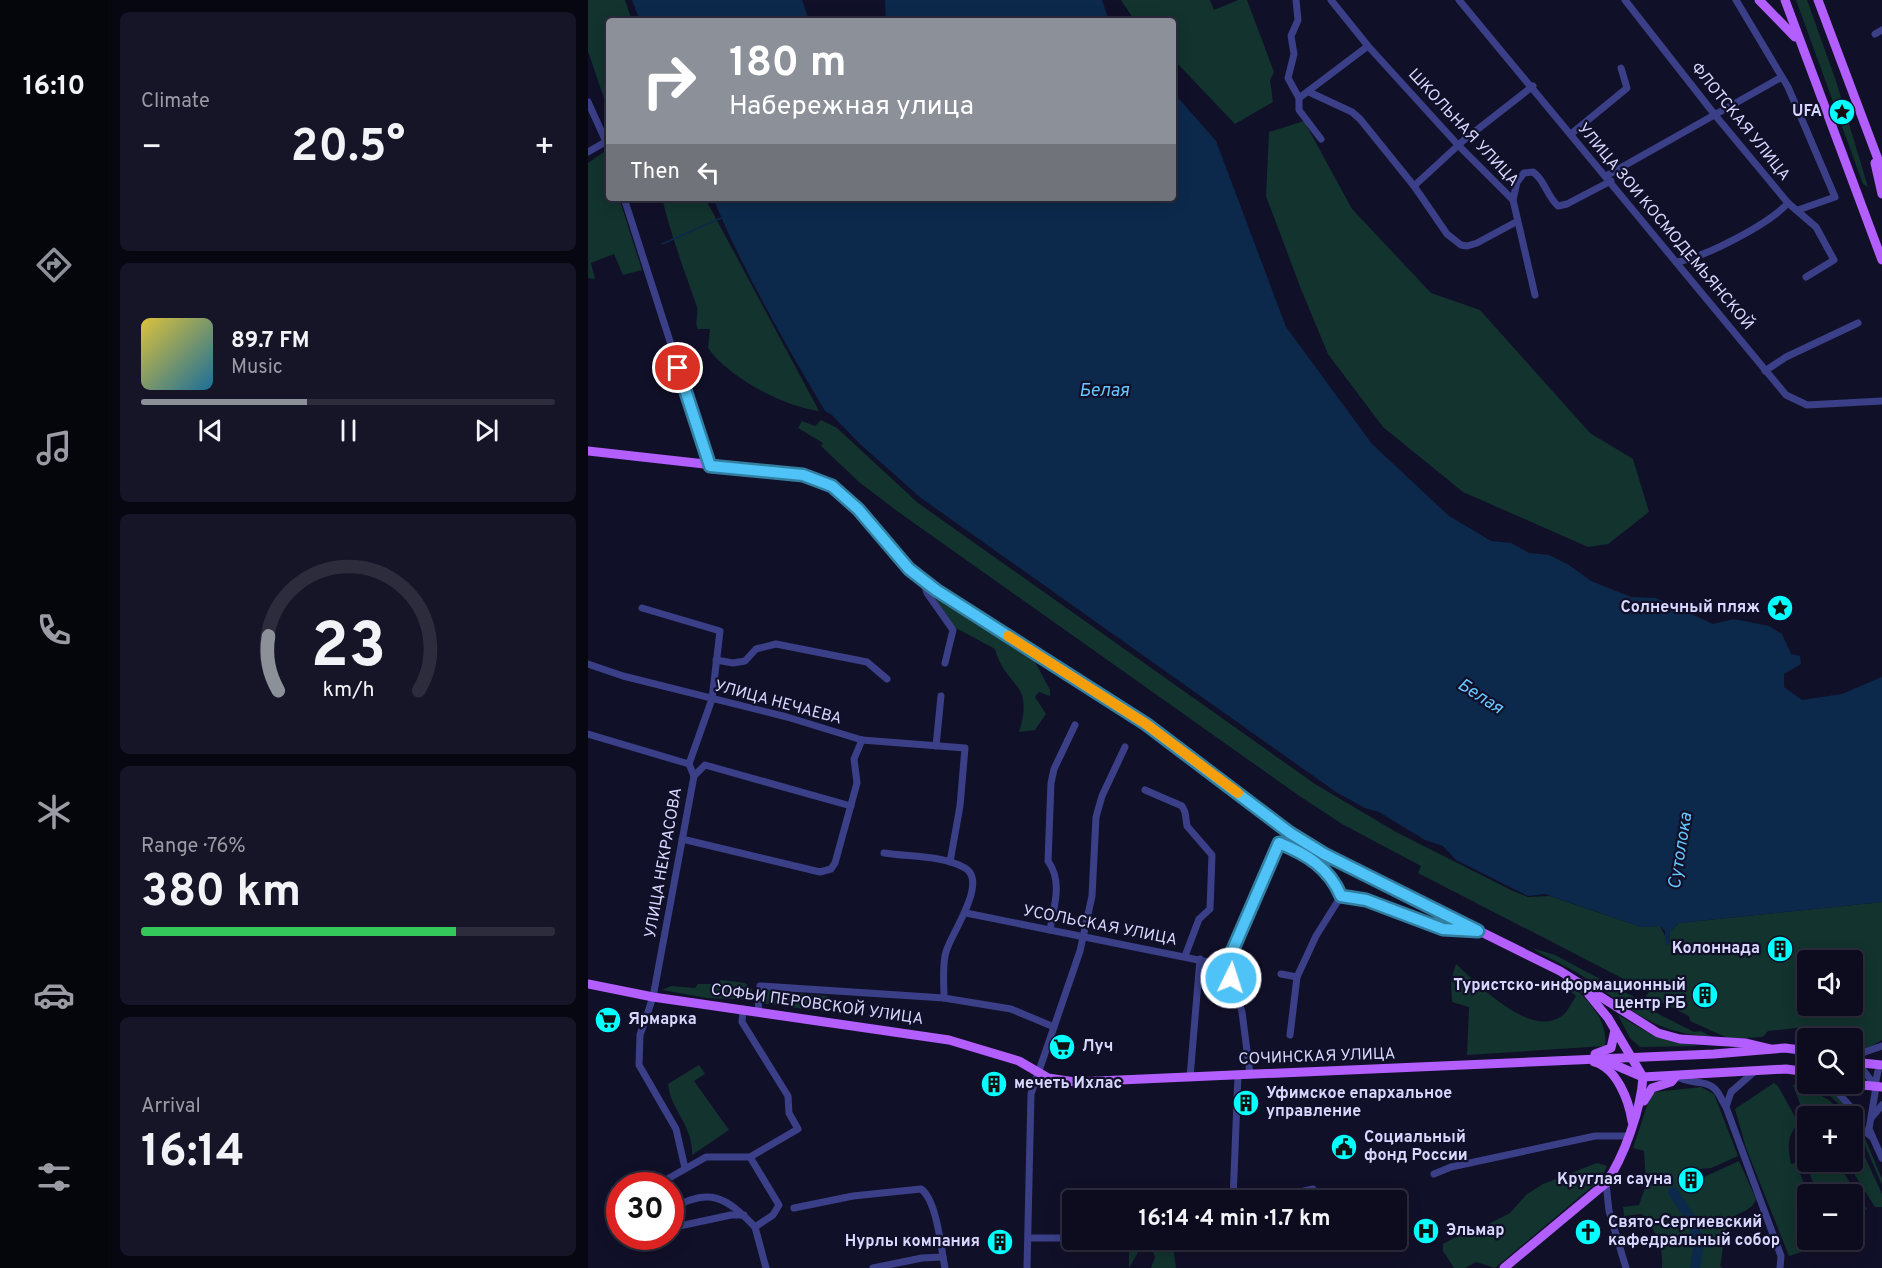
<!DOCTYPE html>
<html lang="en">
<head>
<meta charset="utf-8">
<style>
	body { margin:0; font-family:Overpass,sans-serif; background:#161528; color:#f1f3f6; height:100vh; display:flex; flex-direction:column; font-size:22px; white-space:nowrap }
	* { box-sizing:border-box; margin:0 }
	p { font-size:20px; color:#9a9ba4 }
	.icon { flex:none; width:33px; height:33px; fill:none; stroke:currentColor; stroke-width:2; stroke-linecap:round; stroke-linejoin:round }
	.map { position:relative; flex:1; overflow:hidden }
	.panel { display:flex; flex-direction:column; gap:12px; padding:12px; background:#070711; width:480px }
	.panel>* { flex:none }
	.guide { position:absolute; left:18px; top:18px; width:570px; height:183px; border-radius:6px; box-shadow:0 3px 15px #0003,0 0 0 2px #2d2c3d; background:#8c9099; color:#fff; overflow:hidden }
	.buttons { position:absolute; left:1209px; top:950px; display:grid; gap:12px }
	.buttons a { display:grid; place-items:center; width:66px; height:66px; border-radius:6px; background:#0d0c1f; box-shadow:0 3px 15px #0003,0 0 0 2px #2d2c3d; font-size:30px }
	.speed { position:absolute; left:18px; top:1172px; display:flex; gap:12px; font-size:30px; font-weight:700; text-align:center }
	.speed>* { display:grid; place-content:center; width:78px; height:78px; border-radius:50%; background:#0d0c1f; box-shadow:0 3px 15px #0003,0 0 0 2px #2d2c3d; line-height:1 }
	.speed .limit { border:9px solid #d22; background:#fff; color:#111 }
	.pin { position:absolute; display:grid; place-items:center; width:51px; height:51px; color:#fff; margin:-26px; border:3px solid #fff; border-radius:50%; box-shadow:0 2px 6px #0007 }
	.me { position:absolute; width:66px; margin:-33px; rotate:4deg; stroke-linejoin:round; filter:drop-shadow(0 0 4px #0008) }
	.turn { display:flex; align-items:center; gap:21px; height:126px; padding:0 24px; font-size:27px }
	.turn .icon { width:78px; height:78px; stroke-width:2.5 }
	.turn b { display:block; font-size:42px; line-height:51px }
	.then { display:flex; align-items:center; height:57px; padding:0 24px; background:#0003; gap:12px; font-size:22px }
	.big { font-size:45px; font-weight:700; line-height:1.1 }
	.panel .tile { flex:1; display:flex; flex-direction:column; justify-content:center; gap:9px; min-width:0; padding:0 21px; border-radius:9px; background:#161528 }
	.panel .dial { align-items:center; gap:0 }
	.dial svg { height:156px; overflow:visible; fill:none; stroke:#2d2c3d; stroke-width:7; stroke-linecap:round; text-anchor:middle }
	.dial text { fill:#f1f3f6; stroke:none }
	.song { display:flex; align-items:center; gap:18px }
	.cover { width:72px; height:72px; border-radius:9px; background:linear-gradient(135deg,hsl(50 70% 55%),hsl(200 70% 35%)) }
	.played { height:6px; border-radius:3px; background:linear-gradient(90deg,#8c9099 40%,#2d2c3d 40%) }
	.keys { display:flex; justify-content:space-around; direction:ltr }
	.heat { display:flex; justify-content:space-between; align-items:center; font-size:33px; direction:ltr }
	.charge { height:9px; border-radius:4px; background:linear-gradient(90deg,#34c759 76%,#2d2c3d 0) }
	.trip { position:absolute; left:474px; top:1190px; width:345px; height:60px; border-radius:6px; background:#0d0c1f; box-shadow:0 3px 15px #0003,0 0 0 2px #2d2c3d; font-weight:700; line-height:60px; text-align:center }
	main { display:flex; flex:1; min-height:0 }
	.tab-bar { display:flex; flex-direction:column; width:108px; justify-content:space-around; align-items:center; background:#05050c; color:#9a9ba4 }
	.tab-bar .icon { width:42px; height:42px }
	.tab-bar .selected { color:#8c9099 }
	.tab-bar b { font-size:27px; color:#f1f3f6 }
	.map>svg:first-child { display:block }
</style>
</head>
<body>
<main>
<nav class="tab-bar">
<b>16:10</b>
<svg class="icon selected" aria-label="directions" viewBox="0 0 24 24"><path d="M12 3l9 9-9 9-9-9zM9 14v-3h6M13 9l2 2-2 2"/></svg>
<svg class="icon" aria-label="music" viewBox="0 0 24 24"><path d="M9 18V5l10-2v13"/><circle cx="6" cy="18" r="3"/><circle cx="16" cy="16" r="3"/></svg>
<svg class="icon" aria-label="phone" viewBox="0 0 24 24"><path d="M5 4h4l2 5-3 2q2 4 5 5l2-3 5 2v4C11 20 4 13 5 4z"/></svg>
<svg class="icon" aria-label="climate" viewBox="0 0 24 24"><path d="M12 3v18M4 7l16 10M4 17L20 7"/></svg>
<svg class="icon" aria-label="car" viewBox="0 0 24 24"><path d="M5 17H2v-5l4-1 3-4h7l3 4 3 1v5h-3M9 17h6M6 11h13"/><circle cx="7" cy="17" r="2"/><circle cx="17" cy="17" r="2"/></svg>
<svg class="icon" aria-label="filters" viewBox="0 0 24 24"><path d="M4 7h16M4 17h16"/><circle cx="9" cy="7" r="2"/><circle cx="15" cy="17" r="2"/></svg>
</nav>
<section class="panel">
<div class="tile"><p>Climate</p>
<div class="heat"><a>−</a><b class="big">20.5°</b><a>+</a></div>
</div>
<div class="tile">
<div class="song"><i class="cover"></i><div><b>89.7 FM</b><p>Music</p></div></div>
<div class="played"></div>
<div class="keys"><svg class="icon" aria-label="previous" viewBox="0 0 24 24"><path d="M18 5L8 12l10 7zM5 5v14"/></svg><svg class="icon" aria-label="pause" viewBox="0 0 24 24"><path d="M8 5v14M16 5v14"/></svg><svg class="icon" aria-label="next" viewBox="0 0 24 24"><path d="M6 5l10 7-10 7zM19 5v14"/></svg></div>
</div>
<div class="tile dial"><svg viewBox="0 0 100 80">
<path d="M14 69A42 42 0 1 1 86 69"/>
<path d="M14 69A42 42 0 0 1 9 41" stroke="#8c9099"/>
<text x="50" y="56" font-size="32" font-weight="700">23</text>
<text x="50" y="72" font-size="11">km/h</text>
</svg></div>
<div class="tile"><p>Range · 76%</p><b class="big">380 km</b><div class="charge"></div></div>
<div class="tile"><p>Arrival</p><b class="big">16:14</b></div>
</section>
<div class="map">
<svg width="1294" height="1268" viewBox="0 0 1294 1268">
	<rect width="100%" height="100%" fill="#111029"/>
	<g fill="#12332e" fill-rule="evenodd">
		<polygon points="0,0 37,0 44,21 21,21 21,113 0,51"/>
		<polygon points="533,0 622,0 626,10 650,0 659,0 686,72 682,80 685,102 647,124 585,59 585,21 547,21"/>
		<polygon points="1208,0 1219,0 1248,81 1280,187 1275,184"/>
		<polygon points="716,121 764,209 843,293 892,310 1002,433 1045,459 1061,512 1020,544 1000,547 875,492 795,427 740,354 713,289 678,196 681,132"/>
		<polygon points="16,152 21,168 21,198 31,198 54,270 35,275 26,254 3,263 7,279 0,278 0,163"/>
		<path d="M74 198H117L231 411C196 407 140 377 120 348L122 329H110C106 322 111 314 109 307 96 270 83 235 74 198Z"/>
		<path d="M233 420 249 428 330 503 727 784 808 832 923 890 940 897 962 896 1053 927 1072 926 1081 944 1082 931 1091 923 1294 902V1040L1280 1048 1265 1050 1264 1038H1234L1227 1026 1180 1031 1175 1037 1142 1039 1102 1021 1101 1016 1063 997 1060 1000 1058 996 1061 992 830 873 833 866 754 824 710 795 309 511 271 482 233 446 235 443 210 428 214 421 227 426ZM1220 960H1264V1005H1220Z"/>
		<path d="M352 599 446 660 462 690V696L451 692 447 697 458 714 447 730 431 732C447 681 418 689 407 649L366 627 350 604 348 600Z"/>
		<path d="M944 948 967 955 1046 997 1053 1005 1106 1032 1113 1031 1124 1037C1062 1032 1044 1009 996 977 980 966 960 959 944 948Z"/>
		<path d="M868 964C889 983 944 1041 975 1015 980 1011 984 1002 988 996L983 992 988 989C1004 1005 1020 1022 1017 1046L879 1055 881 1007 864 1002 863 980Z"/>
		<polygon points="133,980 157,983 164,989 166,1000 119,998 74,990 83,986 107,988 110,984 130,984"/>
		<polygon points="175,990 240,996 239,1012 172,1003"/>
		<polygon points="1030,1015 1068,1037 1110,1046 1052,1047 1042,1038"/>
		<path d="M111 1065 117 1074 106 1081 141 1130 104 1155C106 1127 82 1109 80 1084Z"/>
		<path d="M1205 1077 1219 1079 1220 1083C1262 1083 1279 1146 1294 1178V1185L1264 1116 1243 1097Z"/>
		<path d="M1186 1083 1190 1086 1211 1124C1198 1135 1200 1148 1203 1164L1208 1163 1220 1194V1239H1238L1240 1244 1201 1256 1158 1148 1147 1109Z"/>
		<polygon points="1210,1084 1241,1100 1257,1116 1220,1116 1218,1120 1205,1085"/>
		<path d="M1113 1087 1126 1094 1150 1156 1123 1168 1100 1170 1095 1181 1097 1188 1107 1190 1118 1176 1151 1161 1168 1199C1164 1213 1146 1211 1140 1224 1133 1238 1136 1252 1132 1266L1135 1268H1074C1076 1247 1067 1229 1054 1214L1036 1216 1035 1207 1051 1205 1058 1185 1056 1151 1045 1148 1062 1097 1067 1092Z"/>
		<polygon points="1265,1131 1294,1194 1294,1207 1287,1207 1258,1161 1264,1161"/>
		<polygon points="1217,1160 1248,1161 1279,1209 1265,1217 1264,1194 1229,1194"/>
		<polygon points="1009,1163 1019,1166 1013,1179 907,1268 888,1262 877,1268 866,1268 855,1251 855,1244 870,1236 881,1224 887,1230 891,1229 922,1213 938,1195 955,1184"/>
		<polygon points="543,1239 584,1239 588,1268 563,1268 567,1257 562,1245 555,1244 541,1268 541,1243"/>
	</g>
	<g fill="#0c294c">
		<polygon points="44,0 214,0 221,21 52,21"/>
		<polygon points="297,0 514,0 521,21 298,21"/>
		<path d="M585 92 628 141 698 327 784 444 861 516 903 541 923 543 941 553 961 555 981 565 1003 581 1043 597 1068 598 1125 624 1146 619 1181 626 1194 634 1203 654 1212 656 1213 664 1196 674V687L1214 700 1254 694 1294 677V902L1091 923 1082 931 1081 945 1077 944V931L1072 926 1053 927 957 894 940 896 868 860 855 846 837 840 791 812 777 808 748 792 333 498 272 444 244 415 237 411C196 342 156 272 125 198H585Z"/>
	</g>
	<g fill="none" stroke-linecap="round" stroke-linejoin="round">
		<polyline stroke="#0c294c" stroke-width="1.5" points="74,244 133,218"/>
		<polyline stroke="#0c294c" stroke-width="10" points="1085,1192 1106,1224 1111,1244 1107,1268"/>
		<g stroke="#3a3f88" stroke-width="7">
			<polyline points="708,0 710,20 703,36 706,54 700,78 711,98 780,46"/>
			<polyline points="743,0 780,46 870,145 925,200 947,295"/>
			<polyline points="871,0 1198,395 1219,405 1294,401"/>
			<polyline points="1037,0 1127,115 1200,203 1228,227 1246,260 1218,277"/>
			<polyline points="1148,0 1200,87 1247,197 1210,210"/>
			<polyline points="1287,34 1294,30"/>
			<polyline points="721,92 764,112 772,119 826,186 859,234 873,245 879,246 889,243 928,222"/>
			<polyline points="711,98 711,110 733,139"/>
			<polyline points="0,102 21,148"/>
			<polyline points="983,134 1039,88 1033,68"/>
			<polyline points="0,152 19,141"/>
			<polyline points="1018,176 1192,78"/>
			<polyline points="826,186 876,140 945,86"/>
			<polyline points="36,198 122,466"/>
			<path d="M925 200 929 182 936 173 945 172C957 180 958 195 970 206L979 204 1023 181"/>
			<path d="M1088 262C1116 258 1181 224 1200 203"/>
			<polyline points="1177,371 1198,357 1270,323"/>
			<polyline points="335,581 339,593 365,630 357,663"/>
			<polyline points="54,608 132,631 124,699 101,764 106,776 65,997 52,1035 51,1065 88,1129 97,1168"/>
			<polyline points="128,660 145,663 157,661 168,649 188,644 279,662 299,679"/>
			<polyline points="0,664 35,676 199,717 274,740 377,748 372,806 362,862"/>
			<polyline points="0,734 101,764"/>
			<polyline points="348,746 353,696"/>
			<polyline points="106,776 117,765 263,806"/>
			<polyline points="557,790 594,806 597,812 599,826 624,855 622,909 611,919 597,956"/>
			<polyline points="94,839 232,872 243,869 247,863 269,783 266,759 274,740"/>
			<path d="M296 853C321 857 355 855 377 868 401 882 362 935 358 952 354 965 356 983 356 998"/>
			<polyline points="378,913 640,966"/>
			<path d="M462 930C466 906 475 882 460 861L463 783 466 769 487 725"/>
			<polyline points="693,974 709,977"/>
			<polyline points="170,1011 172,986 356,998 423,1009 466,1027"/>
			<polyline points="702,1035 709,977 728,936 753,896"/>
			<polyline points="1264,1053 1274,1053 1294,1046"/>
			<polyline points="1264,1066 1276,1071 1288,1087 1281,1129 1294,1158"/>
			<polyline points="1167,1071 1143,1092 1138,1107 1193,1256 1192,1268"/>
			<path d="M662 1074 654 1012 640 966 691 843C719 854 741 868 753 896L778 900 855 929 886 930"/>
			<path d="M1088 1076C1100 1085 1117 1079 1127 1089 1132 1094 1134 1101 1138 1107"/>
			<polyline points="602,1077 612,959"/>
			<polyline points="1241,1083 1261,1105 1275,1130 1284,1137"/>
			<polyline points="1287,1085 1290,1071"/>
			<polyline points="1284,1117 1294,1105"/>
			<polyline points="846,1174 863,1167 1007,1136 1039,1136"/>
			<polyline points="1018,1183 1021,1211 1038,1268"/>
			<polyline points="69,1185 118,1157 162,1157 210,1129 201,1113 200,1096 154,1022 155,1009"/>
			<polyline points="645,1200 650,1075"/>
			<polyline points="676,1200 725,1189"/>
			<path d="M206 1208 265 1196 333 1189C349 1200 353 1249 357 1268"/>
			<path d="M82 1210C121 1186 138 1197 167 1227L185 1215 191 1205 162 1157"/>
			<polyline points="167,1227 178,1268"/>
			<polyline points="82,1228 143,1215 156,1215"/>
			<polyline points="441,1238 484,1238"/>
			<polyline points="285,1268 334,1258 355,1257"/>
			<polyline points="439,1268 443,1094 492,951 504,896 508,817 514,796 537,747"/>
		</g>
		<g stroke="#b35eff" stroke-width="9">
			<polyline points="1171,0 1207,37"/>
			<polyline points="1197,0 1294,260"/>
			<polyline points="1230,0 1294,170"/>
			<polyline points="1287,163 1294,194"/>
			<polyline points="0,451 215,475 244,486 258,498 296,542 335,581 558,724 702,833 736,854 972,971 1070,1033 1092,1039 1157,1043 1182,1049"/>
			<polyline points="0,984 65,997 361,1040 431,1061 460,1078 487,1082 1126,1054 1197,1048 1220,1051"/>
			<polyline points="998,991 1020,1018 1055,1077"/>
			<polyline points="1007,1054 1023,1048 1027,1030"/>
			<polyline points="1013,1059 1055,1077 1198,1069 1220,1072"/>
			<path d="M1006 1062C1029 1068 1041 1101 1044 1121"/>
			<polyline points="1264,1062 1294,1065"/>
			<polyline points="1255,1083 1294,1087"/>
			<polyline points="1056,1101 1064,1088 1083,1082 1088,1076"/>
			<path d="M916 1268 1018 1183C1036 1157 1053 1109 1055 1077"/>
		</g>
	</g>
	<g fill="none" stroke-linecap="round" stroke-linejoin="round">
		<defs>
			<path id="route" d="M90 368 122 466 215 475 244 486 270 509 321 569 348 590 558 724 702 833 736 854 890 931 855 929 778 900 753 896C741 868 719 854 691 843L643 954 640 966 643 978"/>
		</defs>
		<use href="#route" stroke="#337fa1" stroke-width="15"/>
		<use href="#route" stroke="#4fc3f7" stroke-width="10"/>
		<polyline stroke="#f59e0b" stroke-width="10" points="420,636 558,724 650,793"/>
	</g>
	<defs>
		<symbol id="sight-disc" viewBox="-11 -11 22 22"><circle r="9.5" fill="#03ffff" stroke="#111029"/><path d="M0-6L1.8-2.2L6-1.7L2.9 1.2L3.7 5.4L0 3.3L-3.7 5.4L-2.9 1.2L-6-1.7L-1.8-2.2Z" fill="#111"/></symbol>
		<symbol id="building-disc" viewBox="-11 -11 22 22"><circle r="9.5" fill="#03ffff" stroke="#111029"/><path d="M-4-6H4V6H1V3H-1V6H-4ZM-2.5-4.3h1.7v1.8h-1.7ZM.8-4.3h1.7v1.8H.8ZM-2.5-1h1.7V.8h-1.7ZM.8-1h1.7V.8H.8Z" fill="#111"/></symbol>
		<symbol id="supermarket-disc" viewBox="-11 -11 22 22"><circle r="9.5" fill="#03ffff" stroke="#111029"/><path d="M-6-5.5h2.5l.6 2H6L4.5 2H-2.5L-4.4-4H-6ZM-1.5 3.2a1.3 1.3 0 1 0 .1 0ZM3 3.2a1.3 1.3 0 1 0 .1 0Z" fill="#111"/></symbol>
		<symbol id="civic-disc" viewBox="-11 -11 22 22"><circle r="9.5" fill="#03ffff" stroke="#111029"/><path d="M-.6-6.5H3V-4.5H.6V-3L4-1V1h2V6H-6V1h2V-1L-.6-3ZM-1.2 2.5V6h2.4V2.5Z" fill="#111"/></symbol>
		<symbol id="hospital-disc" viewBox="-11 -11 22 22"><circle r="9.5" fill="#03ffff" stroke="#111029"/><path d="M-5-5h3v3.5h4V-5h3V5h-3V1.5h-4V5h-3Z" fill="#111"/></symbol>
		<symbol id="church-disc" viewBox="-11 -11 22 22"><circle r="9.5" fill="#03ffff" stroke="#111029"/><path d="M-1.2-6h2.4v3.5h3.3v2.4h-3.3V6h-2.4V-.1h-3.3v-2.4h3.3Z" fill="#111"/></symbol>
	</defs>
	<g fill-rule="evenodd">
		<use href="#sight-disc" x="1239" y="97" width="30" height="30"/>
		<use href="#sight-disc" x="1177" y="593" width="30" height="30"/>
		<use href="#building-disc" x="1177" y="934" width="30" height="30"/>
		<use href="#building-disc" x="1102" y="980" width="30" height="30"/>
		<use href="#supermarket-disc" x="5" y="1005" width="30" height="30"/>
		<use href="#supermarket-disc" x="459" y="1032" width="30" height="30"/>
		<use href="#building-disc" x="391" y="1069" width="30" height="30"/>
		<use href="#building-disc" x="643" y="1088" width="30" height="30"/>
		<use href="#civic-disc" x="741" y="1132" width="30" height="30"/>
		<use href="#building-disc" x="1088" y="1165" width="30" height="30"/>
		<use href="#hospital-disc" x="823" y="1216" width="30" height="30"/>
		<use href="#church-disc" x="985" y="1217" width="30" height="30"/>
		<use href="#building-disc" x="397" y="1227" width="30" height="30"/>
	</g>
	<g text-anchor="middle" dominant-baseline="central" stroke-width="4.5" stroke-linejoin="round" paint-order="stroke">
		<g font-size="16" font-weight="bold" fill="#d8d7ff" stroke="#111029" text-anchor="start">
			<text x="1234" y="112" text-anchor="end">UFA</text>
			<text x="1172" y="608" text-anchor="end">Солнечный пляж</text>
			<text x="1172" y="949" text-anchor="end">Колоннада</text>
			<text x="1098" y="986" text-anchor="end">Туристско-информационный<tspan x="1098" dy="18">центр РБ</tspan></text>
			<text x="40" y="1020">Ярмарка</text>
			<text x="494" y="1047">Луч</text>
			<text x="426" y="1084">мечеть Ихлас</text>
			<text x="678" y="1094">Уфимское епархальное<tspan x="678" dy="18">управление</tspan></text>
			<text x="776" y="1138">Социальный<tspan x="776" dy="18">фонд России</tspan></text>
			<text x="1084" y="1180" text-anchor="end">Круглая сауна</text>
			<text x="1020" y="1223">Свято-Сергиевский<tspan x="1020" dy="18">кафедральный собор</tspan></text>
			<text x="858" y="1231">Эльмар</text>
			<text x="392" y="1242" text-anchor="end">Нурлы компания</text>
		</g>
		<g font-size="16" fill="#d8d7ff" stroke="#111029">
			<text transform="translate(1152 122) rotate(51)">ФЛОТСКАЯ УЛИЦА</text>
			<text transform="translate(875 128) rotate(47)">ШКОЛЬНАЯ УЛИЦА</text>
			<text transform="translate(1077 227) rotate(50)">УЛИЦА ЗОИ КОСМОДЕМЬЯНСКОЙ</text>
			<text transform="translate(190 703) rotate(15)">УЛИЦА НЕЧАЕВА</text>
			<text transform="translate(76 863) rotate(-80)">УЛИЦА НЕКРАСОВА</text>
			<text transform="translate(512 926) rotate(11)">УСОЛЬСКАЯ УЛИЦА</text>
			<text transform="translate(229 1005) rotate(8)">СОФЬИ ПЕРОВСКОЙ УЛИЦА</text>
			<text transform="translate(729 1057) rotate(-2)">СОЧИНСКАЯ УЛИЦА</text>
		</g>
		<g font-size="18" font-style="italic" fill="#65c7ff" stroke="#111029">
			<text x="516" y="391">Белая</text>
			<text transform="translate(892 697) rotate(33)">Белая</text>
			<text transform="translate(1093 851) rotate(-81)">Сутолока</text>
		</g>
	</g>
</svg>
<div class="buttons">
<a><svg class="icon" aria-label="sound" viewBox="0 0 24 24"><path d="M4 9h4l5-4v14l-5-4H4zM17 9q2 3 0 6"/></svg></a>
<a><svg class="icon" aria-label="search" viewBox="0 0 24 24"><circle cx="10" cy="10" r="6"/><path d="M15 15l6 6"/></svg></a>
<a>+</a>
<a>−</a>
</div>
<div class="speed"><div class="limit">30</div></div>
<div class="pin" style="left:90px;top:368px;background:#d93025"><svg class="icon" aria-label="arrive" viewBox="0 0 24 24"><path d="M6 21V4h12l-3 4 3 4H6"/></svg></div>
<svg class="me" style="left:643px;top:978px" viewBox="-20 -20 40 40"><circle r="17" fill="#4fc3f7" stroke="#fff" stroke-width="3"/><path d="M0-11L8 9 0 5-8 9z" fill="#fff"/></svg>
<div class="trip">16:14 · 4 min · 1.7 km</div>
<div class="guide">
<div class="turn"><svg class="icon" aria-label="right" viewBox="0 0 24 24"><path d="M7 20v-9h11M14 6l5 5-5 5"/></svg><div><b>180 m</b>Набережная улица</div></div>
<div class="then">Then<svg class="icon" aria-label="left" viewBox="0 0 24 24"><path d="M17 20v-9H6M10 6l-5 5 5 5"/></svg></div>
</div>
</div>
</main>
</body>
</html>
